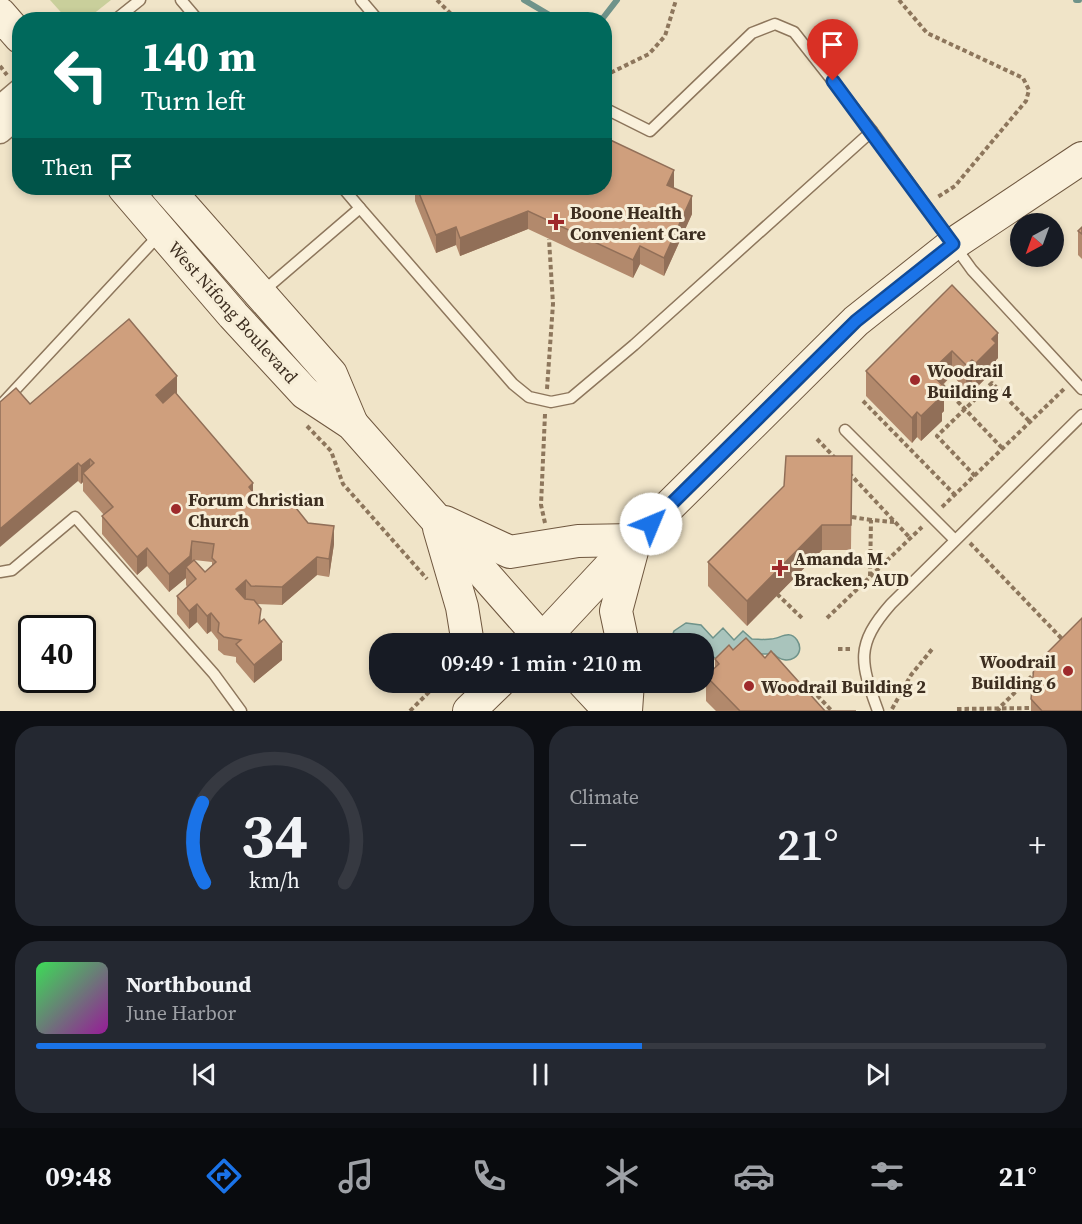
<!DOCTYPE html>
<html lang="en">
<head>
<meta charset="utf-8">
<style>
	body { margin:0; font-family:"Source Serif 4",serif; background:#242831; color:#f1f3f6; height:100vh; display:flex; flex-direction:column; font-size:22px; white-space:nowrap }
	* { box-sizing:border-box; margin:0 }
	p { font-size:20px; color:#9ea1a6 }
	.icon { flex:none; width:33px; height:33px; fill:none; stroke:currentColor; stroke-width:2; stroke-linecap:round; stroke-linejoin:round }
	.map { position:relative; height:711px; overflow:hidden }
	.panel { display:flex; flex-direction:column; gap:15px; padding:15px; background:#0d0f14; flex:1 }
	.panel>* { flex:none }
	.top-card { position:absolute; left:12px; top:12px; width:600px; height:183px; border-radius:24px; box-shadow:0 3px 9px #0003; background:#00695c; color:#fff; overflow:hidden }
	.needle { width:39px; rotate:221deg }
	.tools { position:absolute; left:1010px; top:213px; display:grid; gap:12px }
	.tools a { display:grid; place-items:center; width:54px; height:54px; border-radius:50%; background:#171b24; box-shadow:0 3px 9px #0003; font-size:30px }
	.speed { position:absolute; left:18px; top:615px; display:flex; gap:12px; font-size:30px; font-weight:700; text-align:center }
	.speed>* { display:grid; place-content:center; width:78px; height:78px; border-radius:50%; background:#171b24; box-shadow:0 3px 9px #0003; line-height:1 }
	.speed .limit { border:3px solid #111; border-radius:9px; background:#fff; color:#111 }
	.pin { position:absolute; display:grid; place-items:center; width:51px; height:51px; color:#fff; margin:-62px -26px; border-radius:50% 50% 50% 0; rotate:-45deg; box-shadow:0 0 6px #0007 }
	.pin .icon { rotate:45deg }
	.me { position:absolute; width:66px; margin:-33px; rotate:45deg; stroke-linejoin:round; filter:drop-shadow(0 0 4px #0008) }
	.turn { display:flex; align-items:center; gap:21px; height:126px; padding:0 30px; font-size:27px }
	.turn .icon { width:78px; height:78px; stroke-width:2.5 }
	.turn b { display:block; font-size:42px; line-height:51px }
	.then { display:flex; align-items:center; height:57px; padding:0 30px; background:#0003; gap:12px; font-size:22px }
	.big { font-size:45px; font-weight:600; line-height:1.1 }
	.panel .widget { flex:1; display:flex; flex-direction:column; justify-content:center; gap:9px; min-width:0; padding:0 21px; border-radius:24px; background:#242831 }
	.panel .dial { align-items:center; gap:0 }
	.dial svg { height:156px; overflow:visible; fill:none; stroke:#363941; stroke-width:7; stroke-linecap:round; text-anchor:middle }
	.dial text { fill:#f1f3f6; stroke:none }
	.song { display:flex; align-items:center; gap:18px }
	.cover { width:72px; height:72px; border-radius:9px; background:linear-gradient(135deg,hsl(130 70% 55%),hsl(300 70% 35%)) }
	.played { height:6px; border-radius:3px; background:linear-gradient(90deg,#1a73e8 60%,#363941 60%) }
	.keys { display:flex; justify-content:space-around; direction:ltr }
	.heat { display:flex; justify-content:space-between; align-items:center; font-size:33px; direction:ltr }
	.panel .tiles { flex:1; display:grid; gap:15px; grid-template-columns:1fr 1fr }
	.widget:last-child { grid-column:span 2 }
	.trip { position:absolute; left:369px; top:633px; width:345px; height:60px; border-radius:24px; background:#171b24; box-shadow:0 3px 9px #0003; font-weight:600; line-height:60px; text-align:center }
	.tab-bar { display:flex; height:96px; justify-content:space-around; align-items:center; background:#090b0e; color:#9ea1a6 }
	.tab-bar .icon { width:42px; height:42px }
	.tab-bar .on { color:#1a73e8 }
	.tab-bar b { font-size:27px; color:#f1f3f6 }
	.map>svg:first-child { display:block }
</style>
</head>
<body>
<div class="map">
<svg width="1082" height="711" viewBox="0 0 1082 711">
	<rect width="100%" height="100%" fill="#f0e4c8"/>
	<polygon fill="#c9cf9b" points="50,0 111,0 87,19 67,19"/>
	<path fill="#a9c4bc" stroke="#6f938a" stroke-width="1.5" d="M686 623 701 625 713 638 723 628 734 640 743 631 752 639C758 639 765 640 771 639 780 639 789 629 797 640 807 655 787 668 774 654H752L722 663 712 656 704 664V644H669L674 631Z"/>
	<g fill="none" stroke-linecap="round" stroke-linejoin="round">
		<g stroke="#6f938a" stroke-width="6">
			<polyline points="524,0 558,20"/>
			<polyline points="1076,0 1079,0"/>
			<polyline points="563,20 603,18 617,0"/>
		</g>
		<defs>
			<g id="lane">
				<polyline points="181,0 198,20"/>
				<polyline points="361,0 378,20"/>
				<polyline points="115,20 140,0"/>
				<polyline points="604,108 650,131 752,33 775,24 794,32 872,131"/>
				<polyline points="343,188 360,208"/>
				<polyline points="261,293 360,208 513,384 529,397 551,402 571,398 634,345 872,131 972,270 1082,389"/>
				<polyline points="0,406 159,235"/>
				<polyline points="845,430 954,539"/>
				<polyline points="0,572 12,570 75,517 214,674 241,711"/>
				<path d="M878 711C860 662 855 645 891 604L1082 415"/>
			</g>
			<g id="street">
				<polyline points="0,107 20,90"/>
				<polyline points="0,132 20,115"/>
			</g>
			<g id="secondary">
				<polyline points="0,14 20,37"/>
				<polyline points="124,188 233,315 305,393 352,424 546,644"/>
				<polyline points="167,188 331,374 352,424"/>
				<polyline points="445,522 510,552 578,541 635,540 616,611 623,644"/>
				<polyline points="439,528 462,607 468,644"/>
				<polyline points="538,644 635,540 856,321 953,244 1082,158"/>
				<polyline points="583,682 610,711"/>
				<polyline points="469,711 499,682"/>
				<polyline points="626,711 628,682"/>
			</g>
		</defs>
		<use href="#lane" stroke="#8d765c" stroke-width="13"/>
		<use href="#street" stroke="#8d765c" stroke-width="25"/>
		<use href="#secondary" stroke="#6f573f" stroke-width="34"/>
		<g stroke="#8d765c" stroke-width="4" stroke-dasharray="4.5 3" stroke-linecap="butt">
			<polyline points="437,0 457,20"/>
			<polyline points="899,0 927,33 1023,78 1029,90 1026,101 955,186 936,198"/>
			<polyline points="0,66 7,75"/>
			<polyline points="604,76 649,54 665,36 676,0"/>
			<polyline points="942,385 1003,449"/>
			<polyline points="547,389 553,304 549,239"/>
			<polyline points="863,401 955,495"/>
			<polyline points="307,426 331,451 343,484 427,579"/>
			<polyline points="817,439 836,459"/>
			<polyline points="849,473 910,538"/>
			<polyline points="975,476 937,436 992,383 1030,422"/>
			<polyline points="942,507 1064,389"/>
			<polyline points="852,517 871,520"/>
			<polyline points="545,523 541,505 545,414"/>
			<polyline points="970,543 1065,642"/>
			<polyline points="870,576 871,520 894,522"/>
			<polyline points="777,594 802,618"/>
			<polyline points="827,618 922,527"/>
			<polyline points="838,649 853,649"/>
			<polyline points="812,690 832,711"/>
			<polyline points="892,709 911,675 933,648"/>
			<polyline points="957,709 1032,708"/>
			<polyline points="410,711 439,682"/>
			<polyline points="1000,711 998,709 1036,672"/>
		</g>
		<use href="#lane" stroke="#faf1dc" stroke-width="10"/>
		<use href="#street" stroke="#faf1dc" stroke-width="22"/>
		<use href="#secondary" stroke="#faf1dc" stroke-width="32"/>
	</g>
	<g fill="#b2896c" fill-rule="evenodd">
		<polygon points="415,188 674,188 692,214 664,276 640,264 633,278 528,229 460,256 456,245 436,253 415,201"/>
		<polygon points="1082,227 1082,259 1078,255 1078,231"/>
		<polygon points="952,285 998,358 996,360 996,368 976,388 972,384 966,390 952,375 943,385 944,411 942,413 942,421 921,441 917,437 912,443 866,396 866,371"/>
		<path d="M177 394 256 496 308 523 334 544 329 577 317 575 282 605 257 604 261 622 282 660 254 683 236 662V657L224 655 218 650V640L211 631 207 634 197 622 189 629 177 614V596L187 587 186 585V578L169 592 147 566 137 575 102 534V516L104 515 83 491V482L81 484 78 481 30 404ZM194 560 212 562V566L205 572Z"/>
		<polygon points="852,456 851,550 822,550 747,626 708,586 708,562 784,486"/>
		<polygon points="733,650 765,658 825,711 856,711 716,711 706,701 706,676 715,668 715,659"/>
		<polygon points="1031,699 1082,711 1031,711"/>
	</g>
	<g fill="#916f58">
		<polygon points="674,170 674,188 667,185"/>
		<polygon points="692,196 692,214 664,276 664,258"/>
		<polygon points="528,211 528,229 460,256 460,238"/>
		<polygon points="456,227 456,245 436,253 436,235"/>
		<polygon points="640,246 640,264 633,278 633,260"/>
		<polygon points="998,333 998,358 996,360 996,368 976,388 976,363 992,339"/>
		<polygon points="952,351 952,375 930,397 930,372"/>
		<polygon points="972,360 972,384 966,390 966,365"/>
		<polygon points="177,376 177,394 156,413 156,395"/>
		<polygon points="944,387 944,411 942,413 942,421 921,441 921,416 938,392"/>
		<polygon points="917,412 917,437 912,443 912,418"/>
		<polygon points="90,459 90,477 83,473 83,482 81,484 81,466"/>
		<polygon points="78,463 78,481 0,547 0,529"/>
		<polygon points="253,483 253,501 249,487"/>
		<polygon points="822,525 822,550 747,626 747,601"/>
		<polygon points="334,526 334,544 329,577 329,559"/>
		<polygon points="192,541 192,559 190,574 190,573 186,567 186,578 169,592 169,574"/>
		<polygon points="147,548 147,566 137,575 137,557"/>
		<polygon points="317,557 317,575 282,605 282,587"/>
		<polygon points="246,580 246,598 236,607 236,589"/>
		<polygon points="197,604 197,622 189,629 189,611"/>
		<polygon points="211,613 211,631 207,634 207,616"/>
		<polygon points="282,642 282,660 254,683 254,665"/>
	</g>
	<g fill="#cf9f7d" stroke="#916f58" stroke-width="1.5">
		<polygon points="604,137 674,170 667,185 692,196 664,258 640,246 633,260 528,211 460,238 456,227 436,235 417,188 604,188"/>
		<polygon points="1082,227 1082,234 1078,231"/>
		<polygon points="952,285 998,333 992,339 996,343 976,363 972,360 966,365 952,351 930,372 944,387 938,392 942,396 921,416 917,412 912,418 866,371"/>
		<polygon points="129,319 177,376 156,395 163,403 175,392 253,483 249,487 256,496 288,498 308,523 334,526 329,559 317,557 282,587 251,586 246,580 236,589 245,599 254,600 261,609 259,623 264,619 282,642 254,665 236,644 241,640 224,637 218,632 219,623 211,613 207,616 197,604 189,611 177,596 196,579 186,567 194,560 205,572 216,562 212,558 214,544 192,541 190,556 169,574 147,548 137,557 102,516 113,507 83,473 94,463 90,459 81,466 78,463 0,529 0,402 16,388 30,404"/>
		<polygon points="786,456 852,456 851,525 822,525 747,601 708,562 784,486"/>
		<polygon points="1082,618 1082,711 1042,711 1031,699 1034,666"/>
		<polygon points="746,638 765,658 771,651 825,711 856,711 740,711 706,676 719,664 715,659 729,645 733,650"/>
	</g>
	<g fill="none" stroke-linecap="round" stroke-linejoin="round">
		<defs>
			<polyline id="route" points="651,524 856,321 953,244 833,81"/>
		</defs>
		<use href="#route" stroke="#114b97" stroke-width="15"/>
		<use href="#route" stroke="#1a73e8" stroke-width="10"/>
	</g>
	<g fill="#9e2a2b" stroke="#f7eed8" stroke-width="2">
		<path d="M553 213h6v6h6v6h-6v6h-6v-6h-6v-6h6z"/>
		<circle cx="915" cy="380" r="6"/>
		<circle cx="176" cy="509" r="6"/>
		<path d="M777 559h6v6h6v6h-6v6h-6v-6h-6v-6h6z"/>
		<circle cx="1068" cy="671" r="6"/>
		<circle cx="749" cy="686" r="6"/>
	</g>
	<g text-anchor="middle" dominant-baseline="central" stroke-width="6" stroke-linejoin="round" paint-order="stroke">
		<g font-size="18" font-weight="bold" fill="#3d2e20" stroke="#f7eed8" text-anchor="start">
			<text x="570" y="212">Boone Health<tspan x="570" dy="21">Convenient Care</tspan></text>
			<text x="927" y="370">Woodrail<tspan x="927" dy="21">Building 4</tspan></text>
			<text x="188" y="499">Forum Christian<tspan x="188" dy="21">Church</tspan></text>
			<text x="794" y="558">Amanda M.<tspan x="794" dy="21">Bracken, AUD</tspan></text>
			<text x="1056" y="661" text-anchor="end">Woodrail<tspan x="1056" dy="21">Building 6</tspan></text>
			<text x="761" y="686">Woodrail Building 2</text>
		</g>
		<g font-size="18" fill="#3d2e20" stroke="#f7eed8">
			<text transform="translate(233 312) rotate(48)">West Nifong Boulevard</text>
		</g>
	</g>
</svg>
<div class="tools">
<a><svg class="needle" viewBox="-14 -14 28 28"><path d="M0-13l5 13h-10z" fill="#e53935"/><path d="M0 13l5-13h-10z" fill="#9ea1a6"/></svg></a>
</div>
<div class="speed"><div class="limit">40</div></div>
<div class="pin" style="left:833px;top:81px;background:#d93025"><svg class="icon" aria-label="arrive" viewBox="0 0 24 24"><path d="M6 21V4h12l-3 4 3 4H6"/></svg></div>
<svg class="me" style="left:651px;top:524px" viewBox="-20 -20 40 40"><circle r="19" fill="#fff"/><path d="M0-13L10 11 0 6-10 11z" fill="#1a73e8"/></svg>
<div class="trip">09:49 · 1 min · 210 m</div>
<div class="top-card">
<div class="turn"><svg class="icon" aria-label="left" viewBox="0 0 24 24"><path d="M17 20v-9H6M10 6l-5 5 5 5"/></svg><div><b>140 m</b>Turn left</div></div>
<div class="then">Then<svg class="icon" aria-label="arrive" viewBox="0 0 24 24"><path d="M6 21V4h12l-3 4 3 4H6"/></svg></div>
</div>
</div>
<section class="panel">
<div class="tiles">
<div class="widget dial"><svg viewBox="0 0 100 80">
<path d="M14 69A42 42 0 1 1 86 69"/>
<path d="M14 69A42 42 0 0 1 13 28" stroke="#1a73e8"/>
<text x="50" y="56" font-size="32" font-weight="700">34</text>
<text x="50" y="72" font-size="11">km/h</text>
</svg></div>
<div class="widget"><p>Climate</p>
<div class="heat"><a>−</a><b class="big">21°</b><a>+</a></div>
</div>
<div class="widget">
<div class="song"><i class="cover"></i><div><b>Northbound</b><p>June Harbor</p></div></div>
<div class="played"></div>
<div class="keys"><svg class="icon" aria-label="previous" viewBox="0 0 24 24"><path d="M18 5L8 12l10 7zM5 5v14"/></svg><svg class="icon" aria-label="pause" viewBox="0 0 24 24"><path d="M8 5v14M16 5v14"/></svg><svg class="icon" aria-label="next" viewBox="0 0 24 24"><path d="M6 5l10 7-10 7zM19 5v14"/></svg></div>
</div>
</div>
</section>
<nav class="tab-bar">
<b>09:48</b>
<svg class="icon on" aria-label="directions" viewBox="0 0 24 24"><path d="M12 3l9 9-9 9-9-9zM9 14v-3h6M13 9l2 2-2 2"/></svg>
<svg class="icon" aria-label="music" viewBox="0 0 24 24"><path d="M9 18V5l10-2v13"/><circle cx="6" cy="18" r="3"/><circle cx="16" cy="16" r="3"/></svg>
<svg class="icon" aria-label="phone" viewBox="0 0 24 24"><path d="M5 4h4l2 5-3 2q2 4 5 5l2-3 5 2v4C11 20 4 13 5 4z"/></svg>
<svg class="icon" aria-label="climate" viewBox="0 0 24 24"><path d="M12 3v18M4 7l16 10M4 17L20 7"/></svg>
<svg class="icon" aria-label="car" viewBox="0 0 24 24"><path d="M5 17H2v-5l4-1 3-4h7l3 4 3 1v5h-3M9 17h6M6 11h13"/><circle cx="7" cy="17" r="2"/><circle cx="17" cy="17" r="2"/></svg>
<svg class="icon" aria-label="filters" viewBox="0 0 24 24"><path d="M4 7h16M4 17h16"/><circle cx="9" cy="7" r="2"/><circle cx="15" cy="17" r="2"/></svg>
<b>21°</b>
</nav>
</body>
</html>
